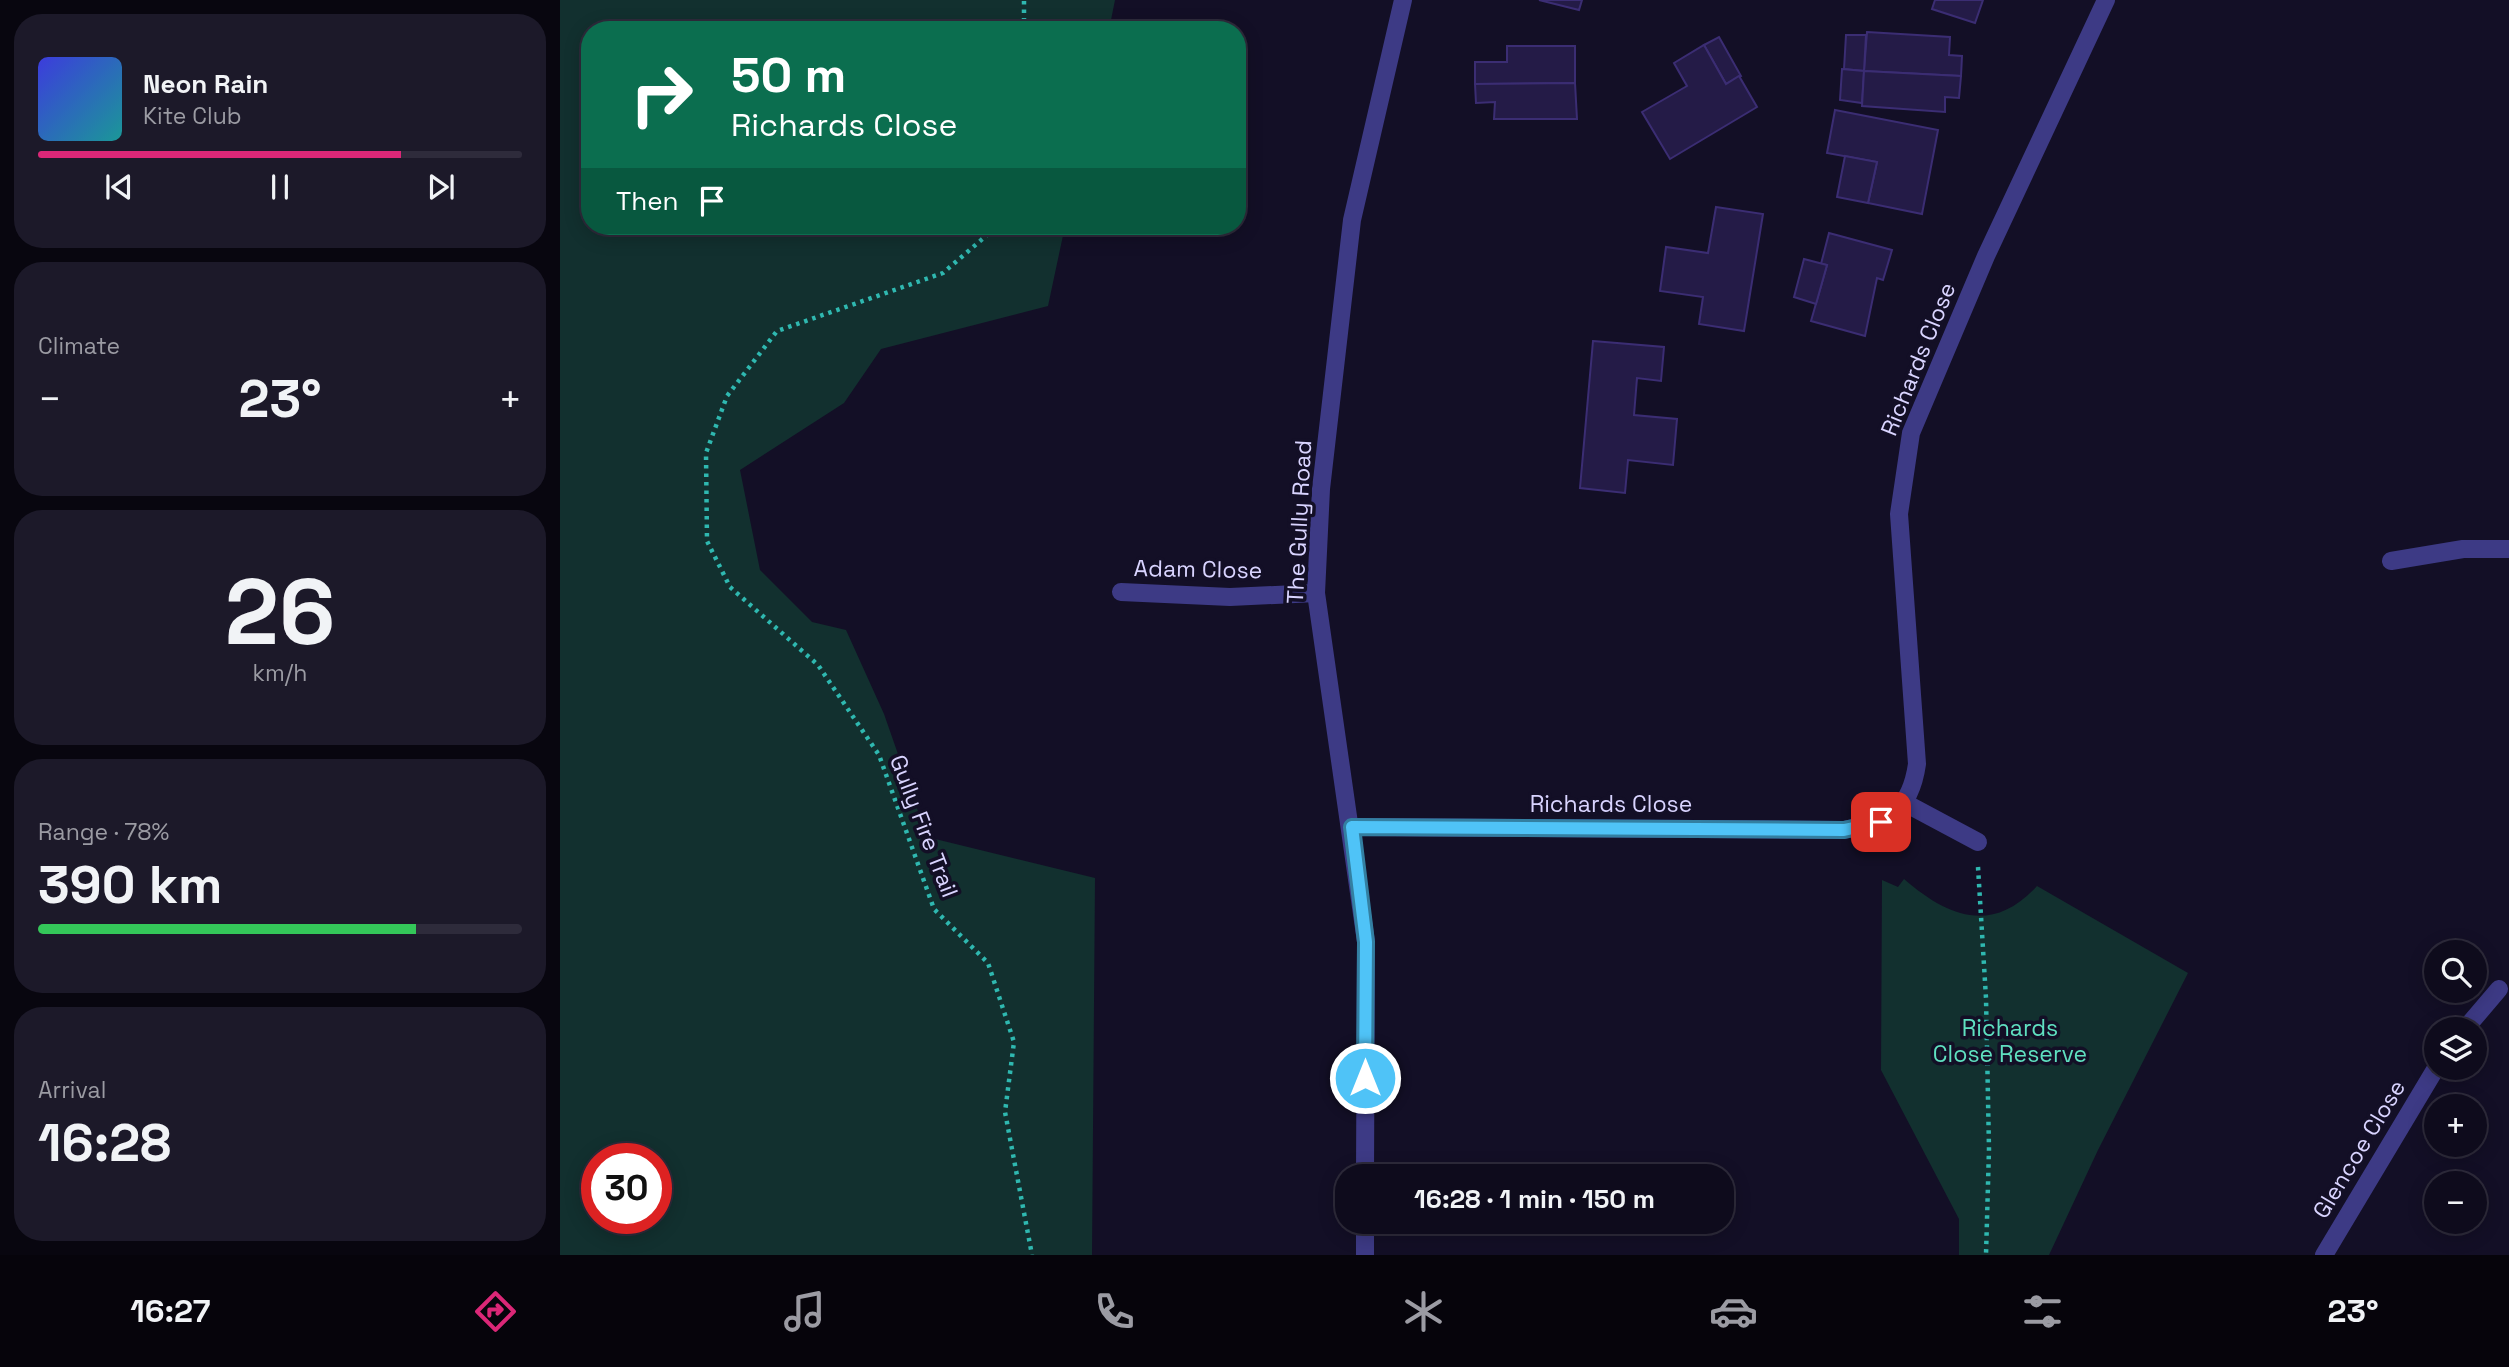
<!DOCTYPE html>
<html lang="en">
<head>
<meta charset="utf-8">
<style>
	body { margin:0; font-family:"Space Grotesk",sans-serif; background:#1c1929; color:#f1f3f6; height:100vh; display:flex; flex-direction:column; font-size:26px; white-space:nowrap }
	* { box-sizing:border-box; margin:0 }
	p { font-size:23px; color:#9b9ba3 }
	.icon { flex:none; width:38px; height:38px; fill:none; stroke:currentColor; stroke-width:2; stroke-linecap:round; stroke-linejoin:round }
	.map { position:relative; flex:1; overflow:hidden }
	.details { display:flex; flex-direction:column; gap:14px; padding:14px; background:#08060f; width:560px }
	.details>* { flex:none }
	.guide { position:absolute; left:21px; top:21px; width:665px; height:214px; border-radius:28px; box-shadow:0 4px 18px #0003,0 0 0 2px #2e2b3b; background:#0b6e4f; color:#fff; overflow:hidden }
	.tools { position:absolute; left:1864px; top:940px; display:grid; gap:14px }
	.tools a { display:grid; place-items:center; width:63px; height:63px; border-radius:50%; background:#0e0b1c; box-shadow:0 4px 18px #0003,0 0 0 2px #2e2b3b; font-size:35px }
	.speed { position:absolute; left:21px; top:1143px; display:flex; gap:14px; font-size:35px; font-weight:700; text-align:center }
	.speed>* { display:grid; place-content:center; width:91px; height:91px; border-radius:50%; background:#0e0b1c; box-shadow:0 4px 18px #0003,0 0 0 2px #2e2b3b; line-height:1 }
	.speed .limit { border:10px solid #d22; background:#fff; color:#111 }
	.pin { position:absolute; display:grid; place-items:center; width:60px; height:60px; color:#fff; margin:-30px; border-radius:14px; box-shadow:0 4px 10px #0006 }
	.me { position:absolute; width:77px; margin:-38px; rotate:0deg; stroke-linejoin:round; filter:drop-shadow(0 0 5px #0008) }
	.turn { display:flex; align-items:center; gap:24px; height:147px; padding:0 35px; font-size:32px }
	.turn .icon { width:91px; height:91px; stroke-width:2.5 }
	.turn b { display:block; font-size:49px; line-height:60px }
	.then { display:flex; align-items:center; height:66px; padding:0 35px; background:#0003; gap:14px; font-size:26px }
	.big { font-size:52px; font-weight:700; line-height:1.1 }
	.details .tile { flex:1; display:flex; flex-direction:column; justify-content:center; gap:10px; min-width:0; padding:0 24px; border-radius:28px; background:#1c1929 }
	.details .dial { align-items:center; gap:0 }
	.dial b { font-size:91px; line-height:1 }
	.song { display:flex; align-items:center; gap:21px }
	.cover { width:84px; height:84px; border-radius:10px; background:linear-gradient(135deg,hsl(240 70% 55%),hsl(180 70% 35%)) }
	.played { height:7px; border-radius:4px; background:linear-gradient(90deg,#db2777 75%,#2e2b3b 75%) }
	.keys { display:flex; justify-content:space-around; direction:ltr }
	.heat { display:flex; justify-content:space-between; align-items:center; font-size:38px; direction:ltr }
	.charge { height:10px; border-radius:5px; background:linear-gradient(90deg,#34c759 78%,#2e2b3b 0) }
	.trip { position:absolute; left:775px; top:1164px; width:399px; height:70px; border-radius:28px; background:#0e0b1c; box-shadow:0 4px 18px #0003,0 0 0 2px #2e2b3b; font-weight:700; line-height:70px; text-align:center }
	.tabs { display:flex; height:112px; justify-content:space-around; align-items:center; background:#06040b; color:#9b9ba3 }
	.tabs .icon { width:49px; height:49px }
	.tabs .current { color:#db2777 }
	.tabs b { font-size:32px; color:#f1f3f6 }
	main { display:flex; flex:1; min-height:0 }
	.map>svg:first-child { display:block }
</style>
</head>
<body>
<main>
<section class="details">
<div class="tile">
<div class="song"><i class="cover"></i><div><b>Neon Rain</b><p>Kite Club</p></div></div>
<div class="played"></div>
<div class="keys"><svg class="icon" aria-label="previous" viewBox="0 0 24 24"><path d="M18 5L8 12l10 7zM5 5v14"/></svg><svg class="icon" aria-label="pause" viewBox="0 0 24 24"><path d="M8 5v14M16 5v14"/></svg><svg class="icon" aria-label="next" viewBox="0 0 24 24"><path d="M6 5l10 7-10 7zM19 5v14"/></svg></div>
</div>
<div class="tile"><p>Climate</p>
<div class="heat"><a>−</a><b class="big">23°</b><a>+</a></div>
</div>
<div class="tile dial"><b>26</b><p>km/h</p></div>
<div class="tile"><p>Range · 78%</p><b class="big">390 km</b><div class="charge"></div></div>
<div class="tile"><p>Arrival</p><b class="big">16:28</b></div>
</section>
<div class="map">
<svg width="1949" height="1255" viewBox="0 0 1949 1255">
	<rect width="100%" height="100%" fill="#130f26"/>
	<g fill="#12302f" fill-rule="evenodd">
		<path d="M0 0H555L549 30H30V226H505L488 306 321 349 284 403 180 470 200 570 252 622 286 630 324 714 367 837 535 878 532 1255H0ZM37 1158H96V1218H37Z"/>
		<path d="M1344 879C1388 917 1432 935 1477 886L1628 973 1538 1150 1489 1255H1399V1219L1321 1070 1322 880 1338 887Z"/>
	</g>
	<g fill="#241b47" stroke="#3b2d73" stroke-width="2">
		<polygon points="979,0 1022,0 1019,10"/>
		<polygon points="1375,0 1423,0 1415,23 1372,9"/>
		<polygon points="1307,32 1390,37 1389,55 1402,56 1401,76 1304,71"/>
		<polygon points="1286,35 1306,35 1304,71 1284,69"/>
		<polygon points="1159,37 1181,76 1166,84 1144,45"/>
		<polygon points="1144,45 1166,84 1179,76 1197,107 1110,159 1082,112 1127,86 1114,63"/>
		<polygon points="947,46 1015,46 1015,83 915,84 915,62 947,62"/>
		<polygon points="1282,69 1304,71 1302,103 1280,100"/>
		<polygon points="1304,71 1401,76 1399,98 1385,97 1385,112 1302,106"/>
		<polygon points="1015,83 1017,119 934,119 935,102 916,103 915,84"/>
		<polygon points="1275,110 1378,130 1362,214 1308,203 1317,162 1267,153"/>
		<polygon points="1285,156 1317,162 1308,203 1277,197"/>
		<polygon points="1156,207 1203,214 1184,331 1139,324 1143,297 1100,291 1106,247 1148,253"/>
		<polygon points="1269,233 1332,250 1323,280 1317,278 1305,336 1251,321 1267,265 1261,264"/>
		<polygon points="1244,259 1267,265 1256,304 1234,297"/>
		<polygon points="1033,341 1104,347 1101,381 1077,378 1074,415 1117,419 1113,465 1068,460 1065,493 1020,488"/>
	</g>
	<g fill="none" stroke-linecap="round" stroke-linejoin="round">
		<g stroke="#2fb8b0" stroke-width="4.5" stroke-dasharray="3.5 5" stroke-linecap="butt">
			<polyline points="464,30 464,0"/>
			<polyline points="433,226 427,235 383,273 217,331 167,396 146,453 147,541 170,587 258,665 319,755 374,909 428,963 454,1042 445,1112 472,1255"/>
			<polyline points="1418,867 1426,998 1429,1149 1426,1255"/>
		</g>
		<g stroke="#3d3a85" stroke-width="18">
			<polyline points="1831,561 1903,549 1949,549"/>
			<polyline points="561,592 670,597 756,593"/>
			<polyline points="1345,803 1418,842"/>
			<path d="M792 827 1284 830C1327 821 1350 813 1357 764L1339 514 1351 433 1426 256 1546 0"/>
			<polyline points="1905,1029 1939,989"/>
			<polyline points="805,1176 806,942 756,593 761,489 792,220 843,0"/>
			<polyline points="805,1222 805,1255"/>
			<polyline points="1764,1255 1876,1068"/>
		</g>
	</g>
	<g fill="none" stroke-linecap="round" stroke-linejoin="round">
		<defs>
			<polyline id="route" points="805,1078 806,942 792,827 1284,830 1321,822"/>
		</defs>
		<use href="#route" stroke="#337fa1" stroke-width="18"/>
		<use href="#route" stroke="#4fc3f7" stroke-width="12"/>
	</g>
	<g text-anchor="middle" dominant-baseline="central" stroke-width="7" stroke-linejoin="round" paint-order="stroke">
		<g font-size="23" fill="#d9d4ff" stroke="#130f26">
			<text transform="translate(1358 359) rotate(-68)">Richards Close</text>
			<text transform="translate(739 522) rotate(-87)">The Gully Road</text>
			<text transform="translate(638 569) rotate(1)">Adam Close</text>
			<text x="1051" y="804">Richards Close</text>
			<text transform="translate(364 826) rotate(69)">Gully Fire Trail</text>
			<text transform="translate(1799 1149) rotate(-59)">Glencoe Close</text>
		</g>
		<g font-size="23" fill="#5fe0c0" stroke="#130f26">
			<text x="1450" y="1028">Richards<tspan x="1450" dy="26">Close Reserve</tspan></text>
		</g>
	</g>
</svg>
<div class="tools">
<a><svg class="icon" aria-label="search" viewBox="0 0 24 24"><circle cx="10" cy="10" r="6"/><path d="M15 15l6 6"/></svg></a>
<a><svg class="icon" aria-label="layers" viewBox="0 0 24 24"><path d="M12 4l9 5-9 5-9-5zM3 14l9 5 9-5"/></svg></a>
<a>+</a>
<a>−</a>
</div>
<div class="speed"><div class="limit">30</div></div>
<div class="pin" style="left:1321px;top:822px;background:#d93025"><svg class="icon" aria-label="arrive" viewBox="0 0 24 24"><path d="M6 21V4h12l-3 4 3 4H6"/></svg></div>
<svg class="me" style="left:805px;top:1078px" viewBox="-20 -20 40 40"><circle r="17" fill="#4fc3f7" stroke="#fff" stroke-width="3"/><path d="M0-11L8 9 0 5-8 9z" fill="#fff"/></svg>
<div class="trip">16:28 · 1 min · 150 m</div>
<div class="guide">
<div class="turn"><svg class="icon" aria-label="right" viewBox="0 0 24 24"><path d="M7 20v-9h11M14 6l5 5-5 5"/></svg><div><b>50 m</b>Richards Close</div></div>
<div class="then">Then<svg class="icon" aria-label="arrive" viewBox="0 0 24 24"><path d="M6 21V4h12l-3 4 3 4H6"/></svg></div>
</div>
</div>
</main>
<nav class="tabs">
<b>16:27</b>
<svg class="icon current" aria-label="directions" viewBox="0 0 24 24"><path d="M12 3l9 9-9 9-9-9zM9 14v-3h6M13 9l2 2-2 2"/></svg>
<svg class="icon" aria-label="music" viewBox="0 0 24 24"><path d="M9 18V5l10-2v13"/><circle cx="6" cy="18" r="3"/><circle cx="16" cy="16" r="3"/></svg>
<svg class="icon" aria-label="phone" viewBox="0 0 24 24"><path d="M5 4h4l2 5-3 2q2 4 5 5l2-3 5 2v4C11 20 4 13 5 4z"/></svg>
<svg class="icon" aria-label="climate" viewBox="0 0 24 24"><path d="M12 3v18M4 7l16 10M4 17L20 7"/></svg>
<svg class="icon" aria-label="car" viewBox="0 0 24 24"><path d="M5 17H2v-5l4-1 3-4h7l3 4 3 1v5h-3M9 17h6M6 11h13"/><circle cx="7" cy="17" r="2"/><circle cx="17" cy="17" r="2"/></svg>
<svg class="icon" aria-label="filters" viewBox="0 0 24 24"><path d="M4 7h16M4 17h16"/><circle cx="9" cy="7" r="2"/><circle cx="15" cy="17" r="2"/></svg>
<b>23°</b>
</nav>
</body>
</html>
